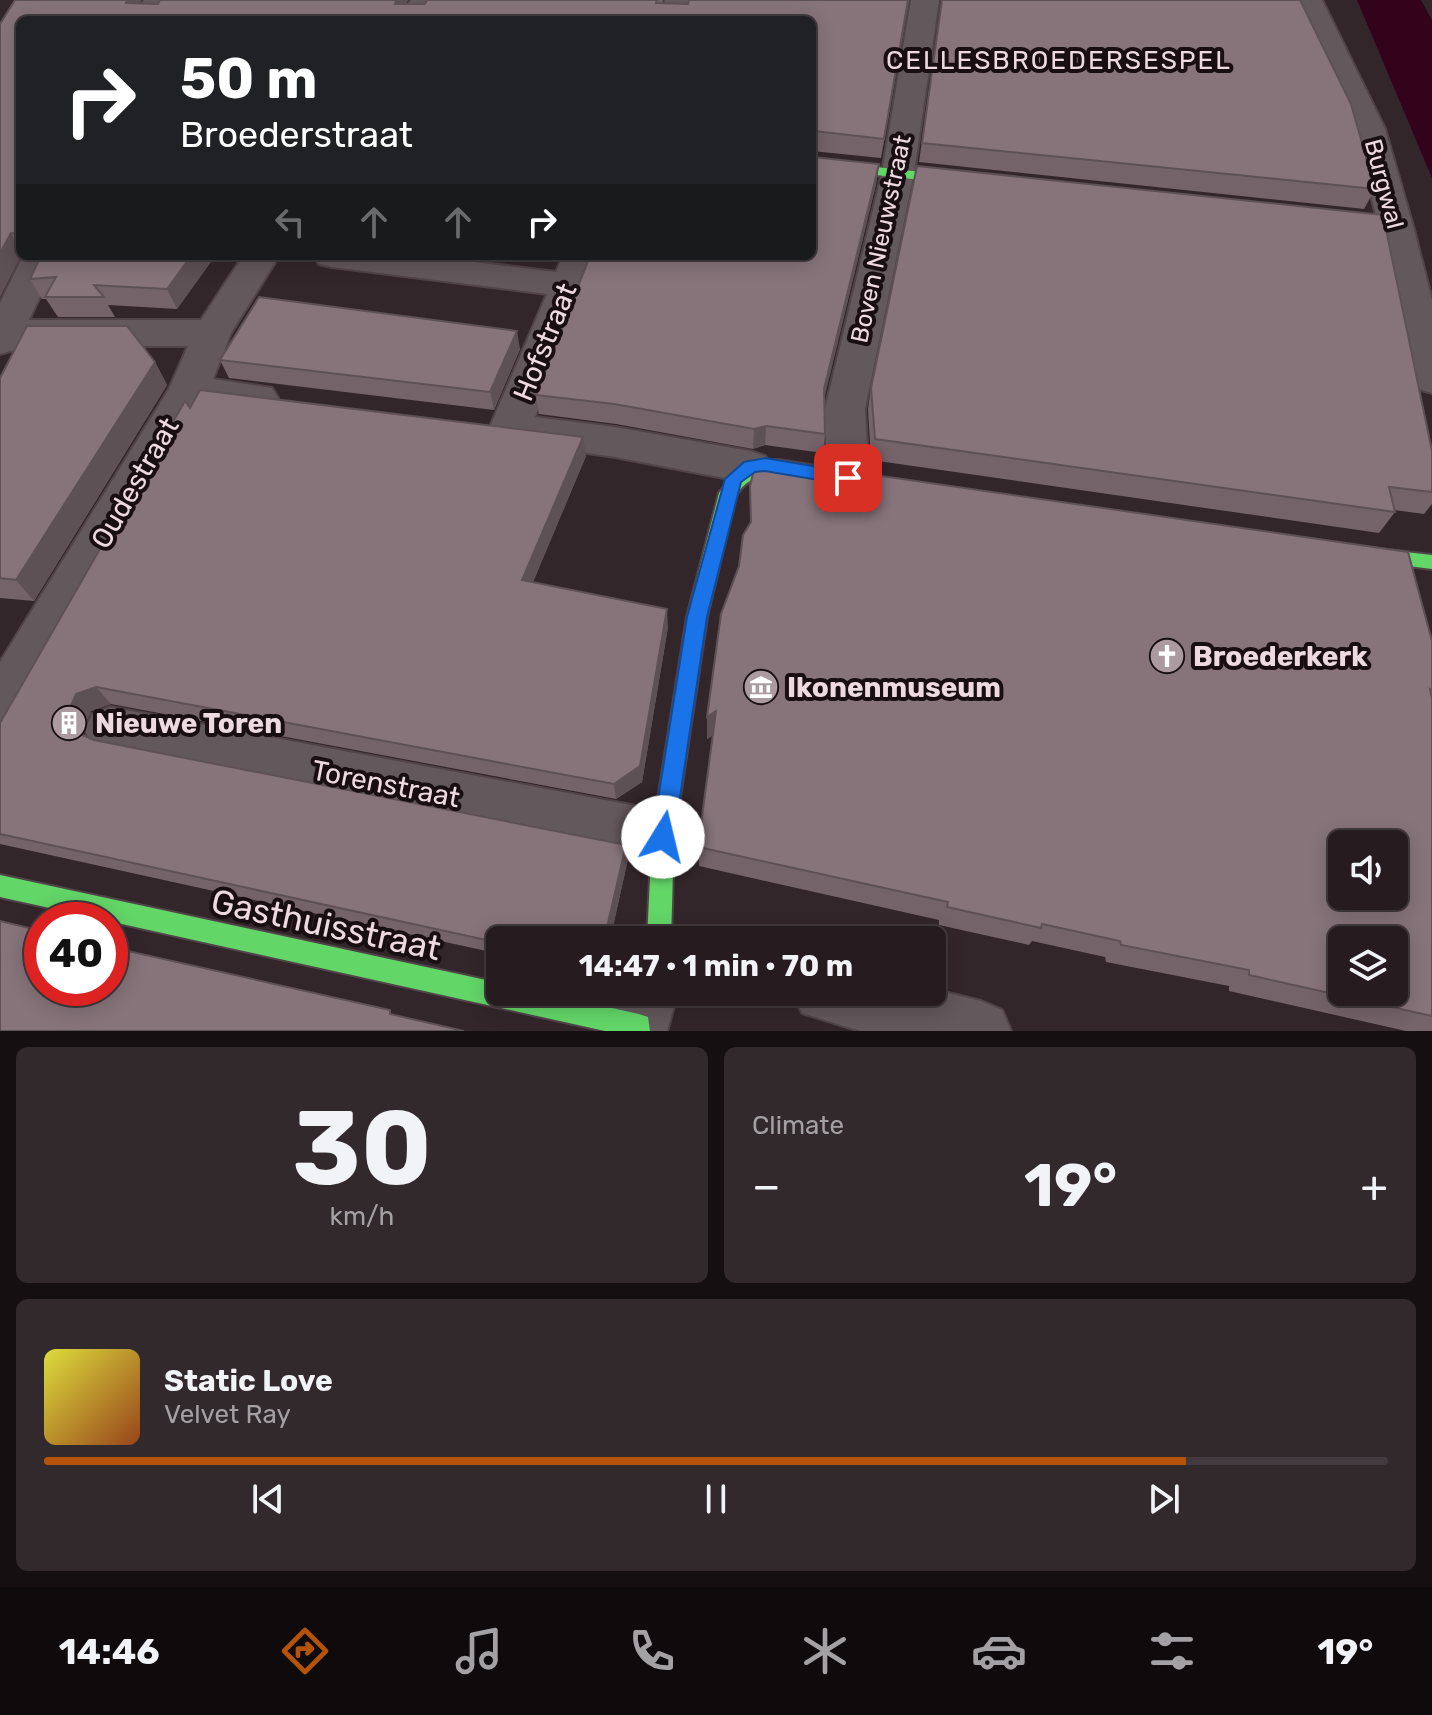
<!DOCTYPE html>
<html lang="en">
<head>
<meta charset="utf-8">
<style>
	body { margin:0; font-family:Rubik,sans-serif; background:#32292d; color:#f1f3f6; height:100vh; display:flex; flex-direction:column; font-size:30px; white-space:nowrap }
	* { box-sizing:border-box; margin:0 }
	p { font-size:26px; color:#a4a1a5 }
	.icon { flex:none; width:44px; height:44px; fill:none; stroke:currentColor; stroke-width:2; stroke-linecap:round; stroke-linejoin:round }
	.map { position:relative; height:1031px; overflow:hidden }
	.drawer { display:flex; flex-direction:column; gap:16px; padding:16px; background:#150f12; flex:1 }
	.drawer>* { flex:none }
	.banner { position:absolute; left:16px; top:16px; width:800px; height:244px; border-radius:12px; box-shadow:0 4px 20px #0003,0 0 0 2px #423a3e; background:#202124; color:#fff; overflow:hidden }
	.tools { position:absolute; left:1328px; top:830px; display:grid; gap:16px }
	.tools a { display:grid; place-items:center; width:80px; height:80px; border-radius:12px; background:#261c20; box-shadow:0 4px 20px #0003,0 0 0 2px #423a3e; font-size:40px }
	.speed { position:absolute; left:24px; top:902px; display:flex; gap:16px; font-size:40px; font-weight:700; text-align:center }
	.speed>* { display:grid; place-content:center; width:104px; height:104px; border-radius:50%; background:#261c20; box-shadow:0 4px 20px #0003,0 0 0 2px #423a3e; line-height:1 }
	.speed .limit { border:12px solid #d22; background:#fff; color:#111 }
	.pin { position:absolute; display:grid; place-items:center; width:68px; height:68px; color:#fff; margin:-34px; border-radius:16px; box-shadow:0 4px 12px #0006 }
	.me { position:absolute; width:88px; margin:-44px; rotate:9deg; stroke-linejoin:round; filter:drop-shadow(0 0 6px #0008) }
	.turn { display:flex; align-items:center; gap:28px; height:168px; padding:0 32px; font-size:36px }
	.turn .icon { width:104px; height:104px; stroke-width:2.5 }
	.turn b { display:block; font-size:56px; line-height:68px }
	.lanes { display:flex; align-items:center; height:76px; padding:0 32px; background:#0003; justify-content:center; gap:40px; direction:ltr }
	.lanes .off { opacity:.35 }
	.big { font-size:60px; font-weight:700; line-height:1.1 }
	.drawer .widget { flex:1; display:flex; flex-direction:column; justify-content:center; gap:12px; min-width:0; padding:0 28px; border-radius:12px; background:#32292d }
	.drawer .dial { align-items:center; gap:0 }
	.dial b { font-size:104px; line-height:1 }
	.song { display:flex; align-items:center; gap:24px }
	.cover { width:96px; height:96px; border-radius:12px; background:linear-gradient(135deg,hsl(60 70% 55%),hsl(20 70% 35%)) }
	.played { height:8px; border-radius:4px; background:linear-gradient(90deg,#b45309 85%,#423a3e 85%) }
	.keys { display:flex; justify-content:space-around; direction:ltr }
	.heat { display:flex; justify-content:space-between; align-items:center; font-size:44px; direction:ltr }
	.drawer .tiles { flex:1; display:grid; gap:16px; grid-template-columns:1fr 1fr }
	.widget:last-child { grid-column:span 2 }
	.trip { position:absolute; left:486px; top:926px; width:460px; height:80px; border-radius:12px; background:#261c20; box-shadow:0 4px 20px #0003,0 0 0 2px #423a3e; font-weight:700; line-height:80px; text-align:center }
	.tab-bar { display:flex; height:128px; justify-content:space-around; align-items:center; background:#0f0b0d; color:#a4a1a5 }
	.tab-bar .icon { width:56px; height:56px }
	.tab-bar .current { color:#b45309 }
	.tab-bar b { font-size:36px; color:#f1f3f6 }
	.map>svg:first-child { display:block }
</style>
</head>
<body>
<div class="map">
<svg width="1432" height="1031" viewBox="0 0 1432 1031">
	<rect width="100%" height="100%" fill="#33262b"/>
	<polygon fill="#33031c" points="1357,0 1421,0 1432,20 1432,178"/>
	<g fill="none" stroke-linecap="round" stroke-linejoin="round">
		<defs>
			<g id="street">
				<polygon points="144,0 172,0 164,20 136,20"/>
				<polygon points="411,0 439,0 429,20 401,20"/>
				<polygon points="665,0 693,0 687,20 659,20"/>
				<polygon points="911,0 939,0 914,173 865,409 869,478 863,489 848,494 833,489 827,478 825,409 882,173"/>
				<polygon points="1294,0 1322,0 1385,129 1413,226 1432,300 1432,393 1418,389 1412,379 1379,226 1353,129"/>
				<polygon points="23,256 59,256 29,320 201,320 243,256 279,256 231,333 213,379 272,388 278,398 272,408 258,412 200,405 81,618 18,721 0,727 0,662 169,389 188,346 16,346 14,350 0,354 0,303"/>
				<polygon points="314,256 425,256 556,272 563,256 599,256 535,417 615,427 750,451 765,456 771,467 765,478 750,483 615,457 495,440 489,429 547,294 332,267 319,264"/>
				<polygon points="110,707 663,811 682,818 690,837 682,856 663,863 110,753 92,746 85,730 92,714"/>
				<polygon points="932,989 981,1001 1002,1010 1011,1031 860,1031 802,1013 793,992 932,992"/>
				<polygon points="618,992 678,992 667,1031 611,1031 609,1026"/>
			</g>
			<g id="fast">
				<polygon points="812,160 976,178 983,182 976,186 812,168"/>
				<polygon points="1327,215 1396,222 1403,226 1396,230 1322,222 1320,219"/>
				<path d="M778 460 816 466 825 473 816 480C785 473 757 465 736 495L707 617 674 837 671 940H647L652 837 687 617 719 493 739 468 756 462Z"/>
				<polygon points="1351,546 1432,555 1432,569 1344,558 1342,553 1344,548"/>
				<polygon points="0,875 500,983 500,992 540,992 639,1014 648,1017 650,1031 605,1031 0,897"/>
			</g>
		</defs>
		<use href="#street" stroke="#514449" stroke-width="4"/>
		<use href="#fast" stroke="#514449" stroke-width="4"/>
		<use href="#street" fill="#63585c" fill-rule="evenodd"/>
		<use href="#fast" fill="#63d668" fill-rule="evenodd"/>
	</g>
	<g fill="#74646a">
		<polygon points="15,0 141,0 140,3 158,4 160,0 408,0 406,4 425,4 663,0 662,3 688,4 909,0 881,158 812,151 813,157 879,164 876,184 824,398 825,434 823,453 765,445 753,449 616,424 539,414 536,395 812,20 20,20 20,256 0,297"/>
		<polygon points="942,0 1300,0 1375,189 1364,209 919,162"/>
		<polygon points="215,256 177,309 108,305 115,317 58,317 46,299 42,299 30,279"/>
		<polygon points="520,349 494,410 229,378 220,360"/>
		<polygon points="155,362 167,385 34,601 0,598 0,378"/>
		<polygon points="871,388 1432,451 1432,504 1424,514 1394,510 1395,512 1379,533 871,460 868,409"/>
		<polygon points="190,408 586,456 533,582 668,627 642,782 616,799 111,704 91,711 82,731 85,736 94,740 626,845 628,859 610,940 500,940 500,954 0,844 0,723"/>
		<polygon points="750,486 1432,641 1432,1031 1406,1031 1229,991 1229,986 1106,962 1105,957 1032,941 1029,945 939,925 939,920 699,866 698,847 713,735 707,739 707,717 739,566 750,525"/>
	</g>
	<g fill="#5e5156">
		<polygon points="127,0 141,0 134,20 126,3"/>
		<polygon points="396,0 408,0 400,20 395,4"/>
		<polygon points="908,0 909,0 881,158 884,139"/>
		<polygon points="879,164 876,184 822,408 824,389"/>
		<polygon points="11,233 20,248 20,256 21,256 0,297 0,253"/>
		<polygon points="191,256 215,256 177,309 167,289"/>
		<polygon points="517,331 520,349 494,410 490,392"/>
		<polygon points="155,362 167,385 34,601 16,580"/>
		<polygon points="766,426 765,445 753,449 754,429"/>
		<polygon points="583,437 586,456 526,598 522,580"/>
		<polygon points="667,609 668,627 642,782 616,799 614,784"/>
		<polygon points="96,687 111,704 91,711 82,731 91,749 75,732 67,715 76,694"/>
		<polygon points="716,711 716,733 707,739 707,717"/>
		<polygon points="626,845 628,859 610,940 604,940"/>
	</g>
	<g fill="#87747b" stroke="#5e5156" stroke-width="2" fill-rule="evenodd">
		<polygon points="15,0 127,0 126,3 158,4 160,0 396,0 395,4 425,4 427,0 657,0 656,3 688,4 689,0 908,0 884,139 814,131 812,133 812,20 20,20 20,234 11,233 0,253 0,24"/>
		<polygon points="942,0 1300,0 1351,104 1375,189 922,143"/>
		<polygon points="812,147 813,157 879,164 824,389 825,434 766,426 754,429 614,404 536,395 590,256 812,256"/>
		<polygon points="917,166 1383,215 1432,451 1432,492 1389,487 1395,512 875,439 871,388"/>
		<polygon points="41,256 191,256 167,289 94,285 104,297 45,297 56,277 30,279"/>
		<polygon points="259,297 517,331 490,392 220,360"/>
		<polygon points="27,326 127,326 155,362 16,580 0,578 0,378"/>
		<polygon points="200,390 583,437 522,580 667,609 640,766 614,784 96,687 76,694 67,715 75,732 94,740 626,845 604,940 500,940 500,943 0,834 0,723 185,401 190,408"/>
		<path d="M764 459 1408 552 1432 641V690L1430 689 1432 698V1016L1249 975V970L1121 945 1120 941 1042 924 1041 928 947 907 948 902 698 847 716 711 707 717 721 614 739 566 743 535 751 522 750 486 754 469ZM1342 844H1394V896H1342ZM1342 940H1394V992H1342Z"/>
		<polygon points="0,921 42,931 42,988 110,988 110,947 390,1010 390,1014 464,1031 0,1031"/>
	</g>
	<polygon fill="#1a73e8" stroke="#114b97" stroke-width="2" points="765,458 848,472 856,478 848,485 765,471 755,472 741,482 707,617 674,837 671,845 663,848 655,845 652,837 687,617 725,479 744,462"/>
	<defs>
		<symbol id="church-disc" viewBox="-11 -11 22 22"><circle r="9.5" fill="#ab9ba1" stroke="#190e12"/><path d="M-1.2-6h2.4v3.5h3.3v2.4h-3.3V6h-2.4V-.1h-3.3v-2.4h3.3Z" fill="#fff"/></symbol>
		<symbol id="museum-disc" viewBox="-11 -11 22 22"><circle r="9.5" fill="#ab9ba1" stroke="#190e12"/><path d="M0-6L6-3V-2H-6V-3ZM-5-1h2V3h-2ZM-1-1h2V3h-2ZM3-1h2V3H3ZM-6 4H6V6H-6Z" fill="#fff"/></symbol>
		<symbol id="building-disc" viewBox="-11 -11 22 22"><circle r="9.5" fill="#ab9ba1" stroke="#190e12"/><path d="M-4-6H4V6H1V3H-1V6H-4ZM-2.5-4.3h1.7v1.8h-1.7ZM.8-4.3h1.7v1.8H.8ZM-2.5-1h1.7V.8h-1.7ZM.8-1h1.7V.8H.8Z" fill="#fff"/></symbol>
	</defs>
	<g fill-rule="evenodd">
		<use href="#church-disc" x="1147" y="636" width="40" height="40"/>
		<use href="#museum-disc" x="741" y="667" width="40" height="40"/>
		<use href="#building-disc" x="49" y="703" width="40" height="40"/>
	</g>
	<g text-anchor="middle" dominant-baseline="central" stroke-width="8" stroke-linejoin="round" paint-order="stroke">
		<g font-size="24" fill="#ecdae0" stroke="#190e12">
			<text transform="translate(1384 184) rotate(75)">Burgwal</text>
			<text transform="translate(881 239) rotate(-78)">Boven Nieuwstraat</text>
		</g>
		<g font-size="26" letter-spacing="2" fill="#ecdae0" stroke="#190e12">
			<text x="1059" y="60">CELLESBROEDERSESPEL</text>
		</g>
		<g font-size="28" fill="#ecdae0" stroke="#190e12">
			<text transform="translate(545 342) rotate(-68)">Hofstraat</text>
			<text transform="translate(135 483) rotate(-60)">Oudestraat</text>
			<text transform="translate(386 784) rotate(11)">Torenstraat</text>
		</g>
		<g font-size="28" font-weight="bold" fill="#ecdae0" stroke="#190e12" text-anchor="start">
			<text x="1193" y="656">Broederkerk</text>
			<text x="787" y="687">Ikonenmuseum</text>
			<text x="95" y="723">Nieuwe Toren</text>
		</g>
		<g font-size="34" fill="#ecdae0" stroke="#190e12">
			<text transform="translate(326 925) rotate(12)">Gasthuisstraat</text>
		</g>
	</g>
</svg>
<div class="tools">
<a><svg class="icon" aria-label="sound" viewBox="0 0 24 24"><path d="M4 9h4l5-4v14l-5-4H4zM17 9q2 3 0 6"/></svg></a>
<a><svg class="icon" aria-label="layers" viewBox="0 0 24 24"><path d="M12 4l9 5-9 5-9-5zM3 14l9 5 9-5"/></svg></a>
</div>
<div class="speed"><div class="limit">40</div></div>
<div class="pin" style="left:848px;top:478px;background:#d93025"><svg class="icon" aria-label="arrive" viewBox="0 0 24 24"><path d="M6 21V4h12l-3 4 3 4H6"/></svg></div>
<svg class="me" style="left:663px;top:837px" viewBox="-20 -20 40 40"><circle r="19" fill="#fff"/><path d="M0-13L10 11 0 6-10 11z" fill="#1a73e8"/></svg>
<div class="trip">14:47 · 1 min · 70 m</div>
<div class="banner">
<div class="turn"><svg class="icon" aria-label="right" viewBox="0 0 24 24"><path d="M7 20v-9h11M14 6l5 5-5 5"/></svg><div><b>50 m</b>Broederstraat</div></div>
<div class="lanes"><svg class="icon off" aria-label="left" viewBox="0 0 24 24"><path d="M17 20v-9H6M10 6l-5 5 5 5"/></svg><svg class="icon off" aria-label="ahead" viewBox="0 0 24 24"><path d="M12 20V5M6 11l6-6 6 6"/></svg><svg class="icon off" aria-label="ahead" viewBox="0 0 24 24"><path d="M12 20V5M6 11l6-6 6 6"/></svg><svg class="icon" aria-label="right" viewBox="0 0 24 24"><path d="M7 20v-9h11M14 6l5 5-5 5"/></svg></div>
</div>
</div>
<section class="drawer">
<div class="tiles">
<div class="widget dial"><b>30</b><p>km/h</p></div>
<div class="widget"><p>Climate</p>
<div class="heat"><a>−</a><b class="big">19°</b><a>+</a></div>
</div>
<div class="widget">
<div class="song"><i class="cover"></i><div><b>Static Love</b><p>Velvet Ray</p></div></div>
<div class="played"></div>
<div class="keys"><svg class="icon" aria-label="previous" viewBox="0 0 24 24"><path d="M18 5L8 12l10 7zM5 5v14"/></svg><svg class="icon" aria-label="pause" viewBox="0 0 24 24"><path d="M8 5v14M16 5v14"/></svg><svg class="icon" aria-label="next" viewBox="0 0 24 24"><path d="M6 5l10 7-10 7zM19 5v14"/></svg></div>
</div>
</div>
</section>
<nav class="tab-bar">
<b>14:46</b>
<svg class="icon current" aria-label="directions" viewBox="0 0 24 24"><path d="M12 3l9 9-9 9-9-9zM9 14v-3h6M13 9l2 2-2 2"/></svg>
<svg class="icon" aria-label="music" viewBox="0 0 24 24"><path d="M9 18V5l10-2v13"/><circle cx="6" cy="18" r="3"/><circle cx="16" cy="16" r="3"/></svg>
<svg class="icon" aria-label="phone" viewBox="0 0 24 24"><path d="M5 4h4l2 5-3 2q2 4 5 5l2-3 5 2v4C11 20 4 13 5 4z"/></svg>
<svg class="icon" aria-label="climate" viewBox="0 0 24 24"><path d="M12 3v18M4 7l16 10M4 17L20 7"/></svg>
<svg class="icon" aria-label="car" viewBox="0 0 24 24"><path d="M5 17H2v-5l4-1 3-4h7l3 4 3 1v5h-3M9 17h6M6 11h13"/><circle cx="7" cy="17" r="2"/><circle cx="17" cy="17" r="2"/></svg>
<svg class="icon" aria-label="filters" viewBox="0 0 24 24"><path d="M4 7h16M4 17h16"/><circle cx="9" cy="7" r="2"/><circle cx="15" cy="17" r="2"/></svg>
<b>19°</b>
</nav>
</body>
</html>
